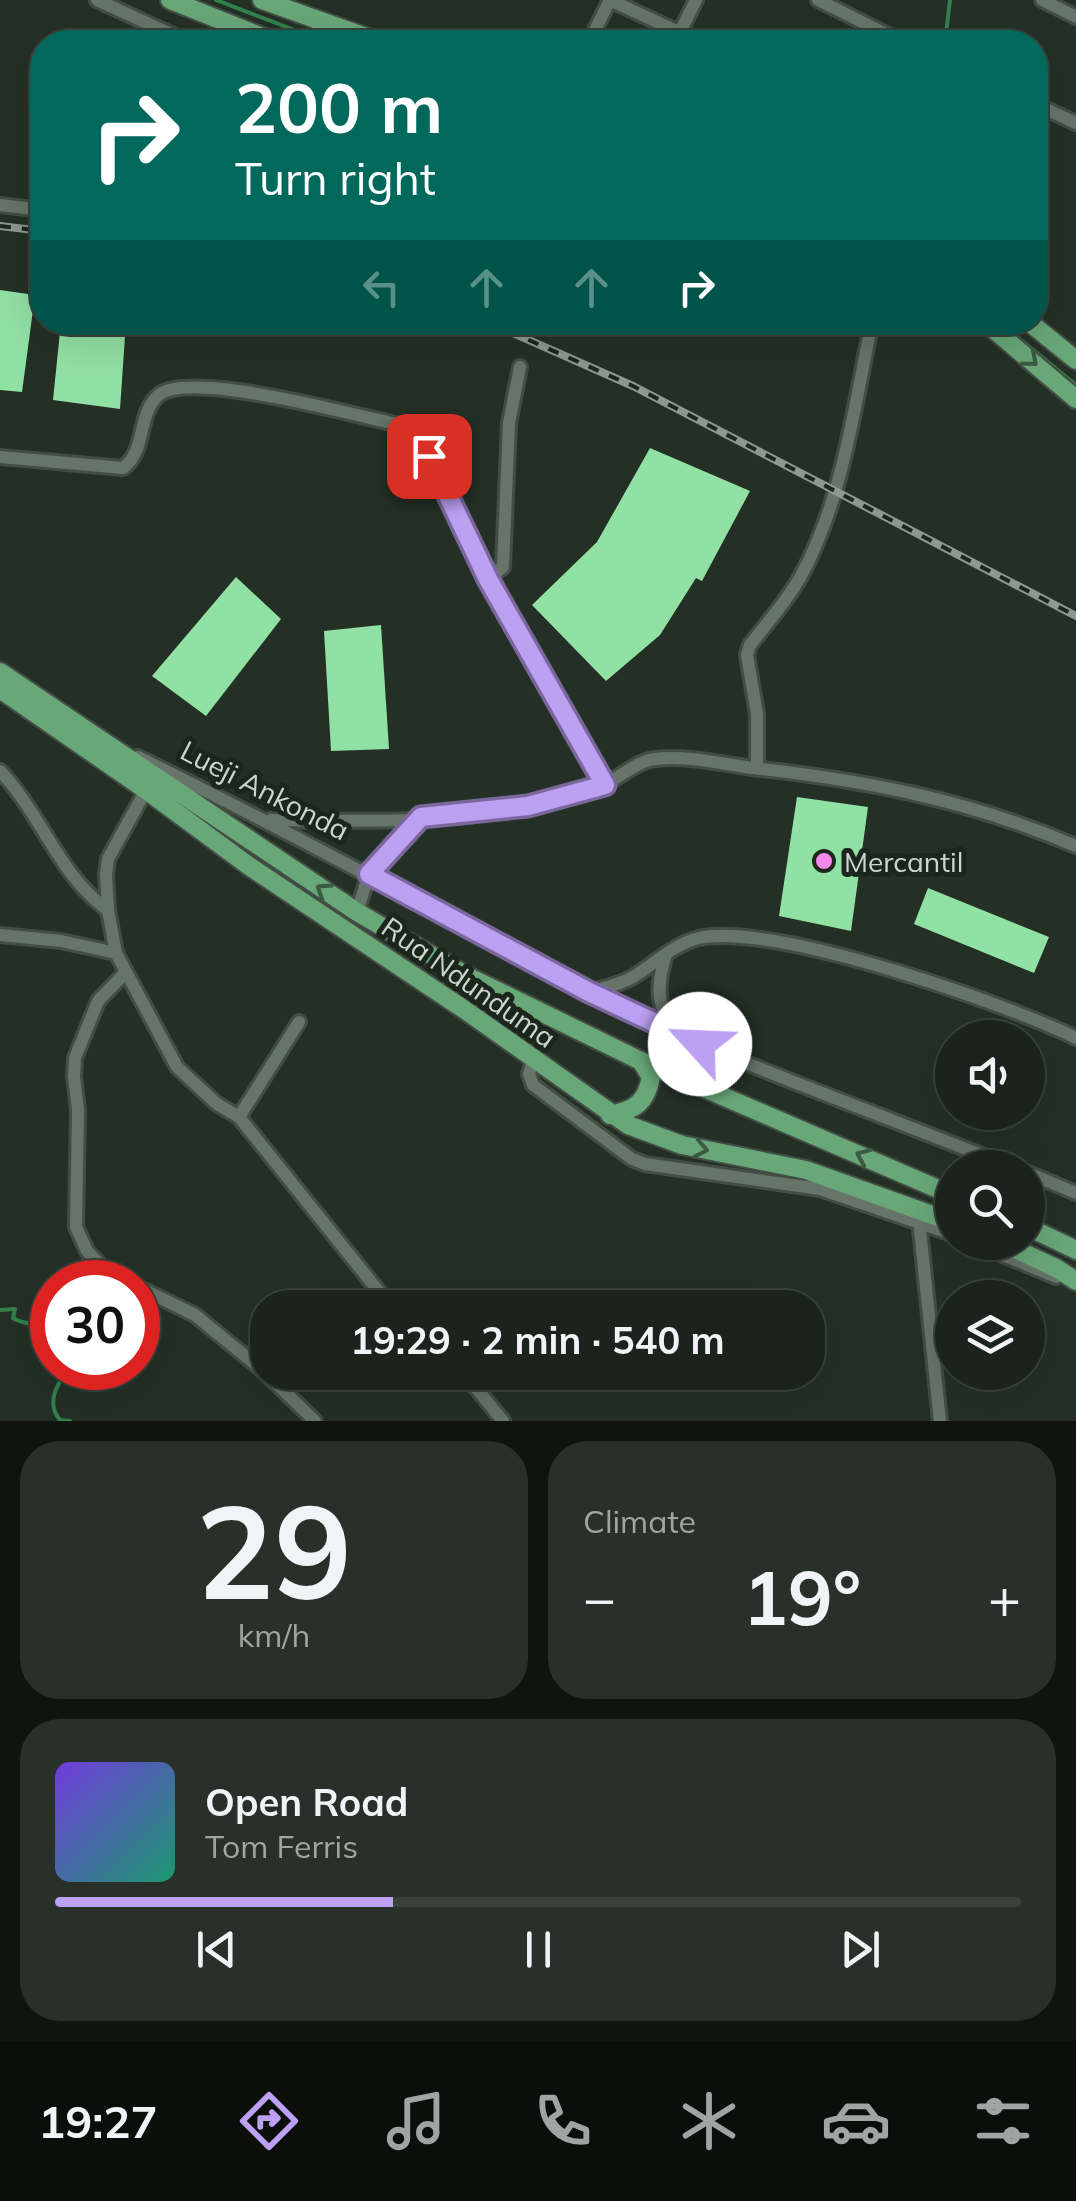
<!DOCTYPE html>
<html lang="en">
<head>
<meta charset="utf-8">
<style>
	body { margin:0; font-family:Mulish,sans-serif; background:#283029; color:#f1f3f6; height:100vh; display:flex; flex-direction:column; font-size:38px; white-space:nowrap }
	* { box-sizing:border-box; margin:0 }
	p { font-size:32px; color:#a0a4a3 }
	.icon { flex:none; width:55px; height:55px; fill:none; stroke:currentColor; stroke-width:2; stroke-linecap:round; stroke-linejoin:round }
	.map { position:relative; height:1421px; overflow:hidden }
	.drawer { display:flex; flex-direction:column; gap:20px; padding:20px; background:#0f140f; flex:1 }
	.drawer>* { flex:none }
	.banner { position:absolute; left:30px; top:30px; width:1018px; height:305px; border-radius:40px; box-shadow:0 10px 40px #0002,0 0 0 2px #39413b; background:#00695c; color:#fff; overflow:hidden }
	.buttons { position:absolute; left:935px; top:1020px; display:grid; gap:20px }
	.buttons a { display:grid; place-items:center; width:110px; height:110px; border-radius:50%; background:#1b241c; box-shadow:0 10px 40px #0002,0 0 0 2px #39413b; font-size:50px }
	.speed { position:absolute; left:30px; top:1260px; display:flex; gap:20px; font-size:50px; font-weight:700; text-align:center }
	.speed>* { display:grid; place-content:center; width:130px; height:130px; border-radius:50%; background:#1b241c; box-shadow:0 10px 40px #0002,0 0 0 2px #39413b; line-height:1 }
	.speed .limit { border:15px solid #d22; background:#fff; color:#111 }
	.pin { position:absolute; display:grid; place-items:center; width:85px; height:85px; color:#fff; margin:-42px; border-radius:20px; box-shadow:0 5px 15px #0006 }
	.me { position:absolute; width:110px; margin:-55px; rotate:295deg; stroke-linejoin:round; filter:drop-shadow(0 0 8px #0008) }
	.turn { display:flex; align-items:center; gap:35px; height:210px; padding:0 40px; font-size:45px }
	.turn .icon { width:130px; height:130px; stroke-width:2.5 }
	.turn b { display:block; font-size:70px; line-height:85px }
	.lanes { display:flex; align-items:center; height:95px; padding:0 40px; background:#0003; justify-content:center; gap:50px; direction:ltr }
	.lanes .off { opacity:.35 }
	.big { font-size:75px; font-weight:700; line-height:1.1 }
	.drawer .card { flex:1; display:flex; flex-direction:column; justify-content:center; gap:15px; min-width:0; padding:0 35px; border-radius:40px; background:#283029 }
	.drawer .dial { align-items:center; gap:0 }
	.dial b { font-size:130px; line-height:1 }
	.song { display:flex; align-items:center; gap:30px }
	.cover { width:120px; height:120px; border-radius:15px; background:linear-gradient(135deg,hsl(260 70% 55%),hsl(160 70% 35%)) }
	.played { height:10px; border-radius:5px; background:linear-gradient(90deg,#bca0f2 35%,#39413b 35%) }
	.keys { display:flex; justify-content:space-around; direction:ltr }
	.heat { display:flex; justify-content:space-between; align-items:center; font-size:55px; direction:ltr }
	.drawer .tiles { flex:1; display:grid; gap:20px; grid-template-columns:1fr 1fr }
	.card:last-child { grid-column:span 2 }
	.trip { position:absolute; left:250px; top:1290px; width:575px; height:100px; border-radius:40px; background:#1b241c; box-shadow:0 10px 40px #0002,0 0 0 2px #39413b; font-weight:700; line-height:100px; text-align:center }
	.menu { display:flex; height:160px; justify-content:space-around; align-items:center; background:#0b0e0b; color:#a0a4a3 }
	.menu .icon { width:70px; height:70px }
	.menu .active { color:#bca0f2 }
	.menu b { font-size:45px; color:#f1f3f6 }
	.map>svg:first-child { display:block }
</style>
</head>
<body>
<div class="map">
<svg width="1076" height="1421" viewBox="0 0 1076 1421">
	<rect width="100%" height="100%" fill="#243026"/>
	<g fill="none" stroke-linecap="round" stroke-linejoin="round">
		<g stroke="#32814a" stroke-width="4">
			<polyline points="216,0 305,34"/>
			<polyline points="945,42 950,0"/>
			<polyline points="999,322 1076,385"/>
			<path d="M0 1310 15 1309 13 1318C25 1326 41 1322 52 1331"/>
			<path d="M68 1368C58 1384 45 1402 60 1420L70 1421"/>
		</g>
	</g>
	<g fill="#92e1a4">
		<polygon points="0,290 35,295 22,392 0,390"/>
		<polygon points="61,322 126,322 120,409 53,400"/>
		<polygon points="650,448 750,491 702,581 696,578 660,635 606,681 532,605 597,542"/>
		<polygon points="236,577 281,619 206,716 152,676"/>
		<polygon points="381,625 389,749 331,751 324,631"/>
		<polygon points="797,797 868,807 851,931 779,916"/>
		<polygon points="928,888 1049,937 1034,973 914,924"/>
	</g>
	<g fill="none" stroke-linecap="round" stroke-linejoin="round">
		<defs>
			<g id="minor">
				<polyline points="97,0 188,42"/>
				<polyline points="610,0 700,42"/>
				<polyline points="818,0 902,42"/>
				<polyline points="1042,0 1076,17"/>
				<polyline points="680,32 696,0"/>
				<polyline points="589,42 610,0"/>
				<polyline points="1035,104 1076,123"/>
				<polyline points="0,205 42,210"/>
				<path d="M0 457 123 468C147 451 137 411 160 394 196 370 369 419 417 429 471 552 538 668 605 785"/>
				<polyline points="488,579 503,567 509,423 520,367"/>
				<path d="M138 757C290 831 437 914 587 991 725 1061 871 1110 1014 1168"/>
				<path d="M757 768V714L747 655 750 645C767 623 787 601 801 576 843 499 854 407 872 322"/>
				<path d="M0 771C41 813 59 876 108 910"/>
				<polyline points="146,790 108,859 106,874 108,910 116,953 177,1067 217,1104 239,1117 392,1308"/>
				<path d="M271 820C354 821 447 824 528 807 554 801 585 794 608 783 623 775 638 761 655 759 687 755 722 764 753 768 869 781 968 800 1076 846"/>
				<polyline points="357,912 369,874 421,817"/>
				<polyline points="0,935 61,941 116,953"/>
				<path d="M666 954C657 983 655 1006 676 1030"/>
				<polyline points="126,972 98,1001 75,1058 74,1077 78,1110 76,1227 87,1251 107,1272 129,1282"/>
				<path d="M589 992C604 988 619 985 633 977 654 964 674 944 699 938 772 922 1005 1003 1076 1038"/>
				<polyline points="533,1061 529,1074 533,1085 632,1159 645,1164 820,1189 952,1234"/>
				<polyline points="239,1117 299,1022"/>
				<polyline points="1028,1173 1076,1193"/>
				<polyline points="919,1220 940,1421"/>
				<polyline points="972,1242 1056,1277"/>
				<polyline points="138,1287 195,1315 260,1368 315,1421"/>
				<polyline points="463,1372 503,1421"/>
			</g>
			<g id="major">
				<polyline points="170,0 275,42"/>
				<polyline points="262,0 380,42"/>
				<polyline points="317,42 323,22"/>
				<polyline points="985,322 1076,399"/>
				<polyline points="1029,322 1076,360"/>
				<polyline points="0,672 357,912 467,976 641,1061 952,1195"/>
				<polyline points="0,689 146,790 249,866 465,1010 628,1125 682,1145 806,1170 952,1222"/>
				<path d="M610 1115C635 1110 646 1103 651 1077L641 1061"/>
				<polyline points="1028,1227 1076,1250"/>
				<polyline points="1000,1242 1056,1268 1076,1281"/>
			</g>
		</defs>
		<use href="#minor" stroke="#434d45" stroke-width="18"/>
		<use href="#major" stroke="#434d45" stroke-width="22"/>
		<use href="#minor" stroke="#677469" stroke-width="12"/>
		<use href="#major" stroke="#68a778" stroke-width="18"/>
		<defs>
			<g id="rail">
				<polyline points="0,226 42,231"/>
				<polyline points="488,322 633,386 1076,616"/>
			</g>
		</defs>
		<use href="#rail" stroke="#8e9790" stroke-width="8"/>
		<use href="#rail" stroke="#1b261d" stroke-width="4" stroke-dasharray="11" stroke-linecap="butt"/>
	</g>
	<defs><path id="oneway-chevron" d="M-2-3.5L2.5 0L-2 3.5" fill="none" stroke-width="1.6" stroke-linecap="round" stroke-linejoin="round" transform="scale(2.5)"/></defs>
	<g stroke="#3a5a41">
		<use href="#oneway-chevron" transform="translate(1031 360) rotate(40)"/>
		<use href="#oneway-chevron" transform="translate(323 890) rotate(-147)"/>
		<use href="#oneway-chevron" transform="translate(701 1149) rotate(11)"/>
		<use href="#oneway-chevron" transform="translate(863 1156) rotate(-157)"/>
	</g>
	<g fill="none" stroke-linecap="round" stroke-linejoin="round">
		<defs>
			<polyline id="route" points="429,456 488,579 605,785 528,806 421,817 369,874 589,992 700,1044"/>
		</defs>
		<use href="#route" stroke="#7a689d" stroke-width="25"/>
		<use href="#route" stroke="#bca0f2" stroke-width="18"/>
	</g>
	<circle fill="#f788ec" stroke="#1b261d" stroke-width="4" cx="824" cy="861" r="10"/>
	<g text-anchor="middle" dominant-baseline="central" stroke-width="10" stroke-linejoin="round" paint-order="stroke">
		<g font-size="28" fill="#ced5cf" stroke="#1b261d">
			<text transform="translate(265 790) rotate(27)">Lueji Ankonda</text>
			<text transform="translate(469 982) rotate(35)">Rua Ndunduma</text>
		</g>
		<g font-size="28" fill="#ced5cf" stroke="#1b261d" text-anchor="start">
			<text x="844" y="861">Mercantil</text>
		</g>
	</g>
</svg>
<div class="buttons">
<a><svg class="icon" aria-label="sound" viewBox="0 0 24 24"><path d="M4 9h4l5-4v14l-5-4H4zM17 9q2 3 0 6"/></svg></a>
<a><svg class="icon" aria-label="search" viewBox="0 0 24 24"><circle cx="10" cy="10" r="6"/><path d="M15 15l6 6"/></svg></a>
<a><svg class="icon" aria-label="layers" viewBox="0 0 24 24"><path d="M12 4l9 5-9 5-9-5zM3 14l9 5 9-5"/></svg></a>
</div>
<div class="speed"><div class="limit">30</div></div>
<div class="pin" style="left:429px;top:456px;background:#d93025"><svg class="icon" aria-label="arrive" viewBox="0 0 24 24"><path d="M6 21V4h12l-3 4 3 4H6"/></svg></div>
<svg class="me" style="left:700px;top:1044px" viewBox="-20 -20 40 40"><circle r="19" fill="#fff"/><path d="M0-13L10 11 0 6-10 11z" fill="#bca0f2"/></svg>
<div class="trip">19:29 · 2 min · 540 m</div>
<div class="banner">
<div class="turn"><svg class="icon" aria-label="right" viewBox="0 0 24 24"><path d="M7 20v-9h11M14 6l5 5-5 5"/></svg><div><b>200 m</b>Turn right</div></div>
<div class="lanes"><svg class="icon off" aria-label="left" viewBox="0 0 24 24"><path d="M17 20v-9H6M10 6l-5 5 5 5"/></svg><svg class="icon off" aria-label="ahead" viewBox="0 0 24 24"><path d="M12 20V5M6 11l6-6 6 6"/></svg><svg class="icon off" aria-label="ahead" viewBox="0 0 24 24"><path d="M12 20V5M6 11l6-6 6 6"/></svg><svg class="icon" aria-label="right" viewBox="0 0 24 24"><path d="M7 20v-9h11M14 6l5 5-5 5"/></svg></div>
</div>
</div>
<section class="drawer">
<div class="tiles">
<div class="card dial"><b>29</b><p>km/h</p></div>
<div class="card"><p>Climate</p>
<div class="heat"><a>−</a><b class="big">19°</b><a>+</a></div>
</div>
<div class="card">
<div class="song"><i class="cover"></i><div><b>Open Road</b><p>Tom Ferris</p></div></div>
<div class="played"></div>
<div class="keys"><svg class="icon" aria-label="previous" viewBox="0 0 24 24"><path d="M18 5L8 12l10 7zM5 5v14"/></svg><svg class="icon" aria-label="pause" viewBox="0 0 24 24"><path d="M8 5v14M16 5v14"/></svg><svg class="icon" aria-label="next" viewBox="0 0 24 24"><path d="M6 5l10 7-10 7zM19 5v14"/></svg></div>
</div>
</div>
</section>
<nav class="menu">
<b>19:27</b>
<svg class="icon active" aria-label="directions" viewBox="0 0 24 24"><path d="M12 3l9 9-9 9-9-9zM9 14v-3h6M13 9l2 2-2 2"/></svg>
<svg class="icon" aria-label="music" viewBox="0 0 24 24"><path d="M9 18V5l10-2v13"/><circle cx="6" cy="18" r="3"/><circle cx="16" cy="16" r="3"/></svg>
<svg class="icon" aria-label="phone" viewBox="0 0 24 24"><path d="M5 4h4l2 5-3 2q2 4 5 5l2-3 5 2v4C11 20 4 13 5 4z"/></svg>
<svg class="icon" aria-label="climate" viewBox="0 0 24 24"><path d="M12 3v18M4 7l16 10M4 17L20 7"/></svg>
<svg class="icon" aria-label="car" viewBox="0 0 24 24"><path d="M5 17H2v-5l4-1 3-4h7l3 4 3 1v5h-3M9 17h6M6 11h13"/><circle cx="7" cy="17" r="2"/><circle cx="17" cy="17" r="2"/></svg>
<svg class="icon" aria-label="filters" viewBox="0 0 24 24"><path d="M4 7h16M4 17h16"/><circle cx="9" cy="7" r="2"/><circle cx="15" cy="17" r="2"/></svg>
</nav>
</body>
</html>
